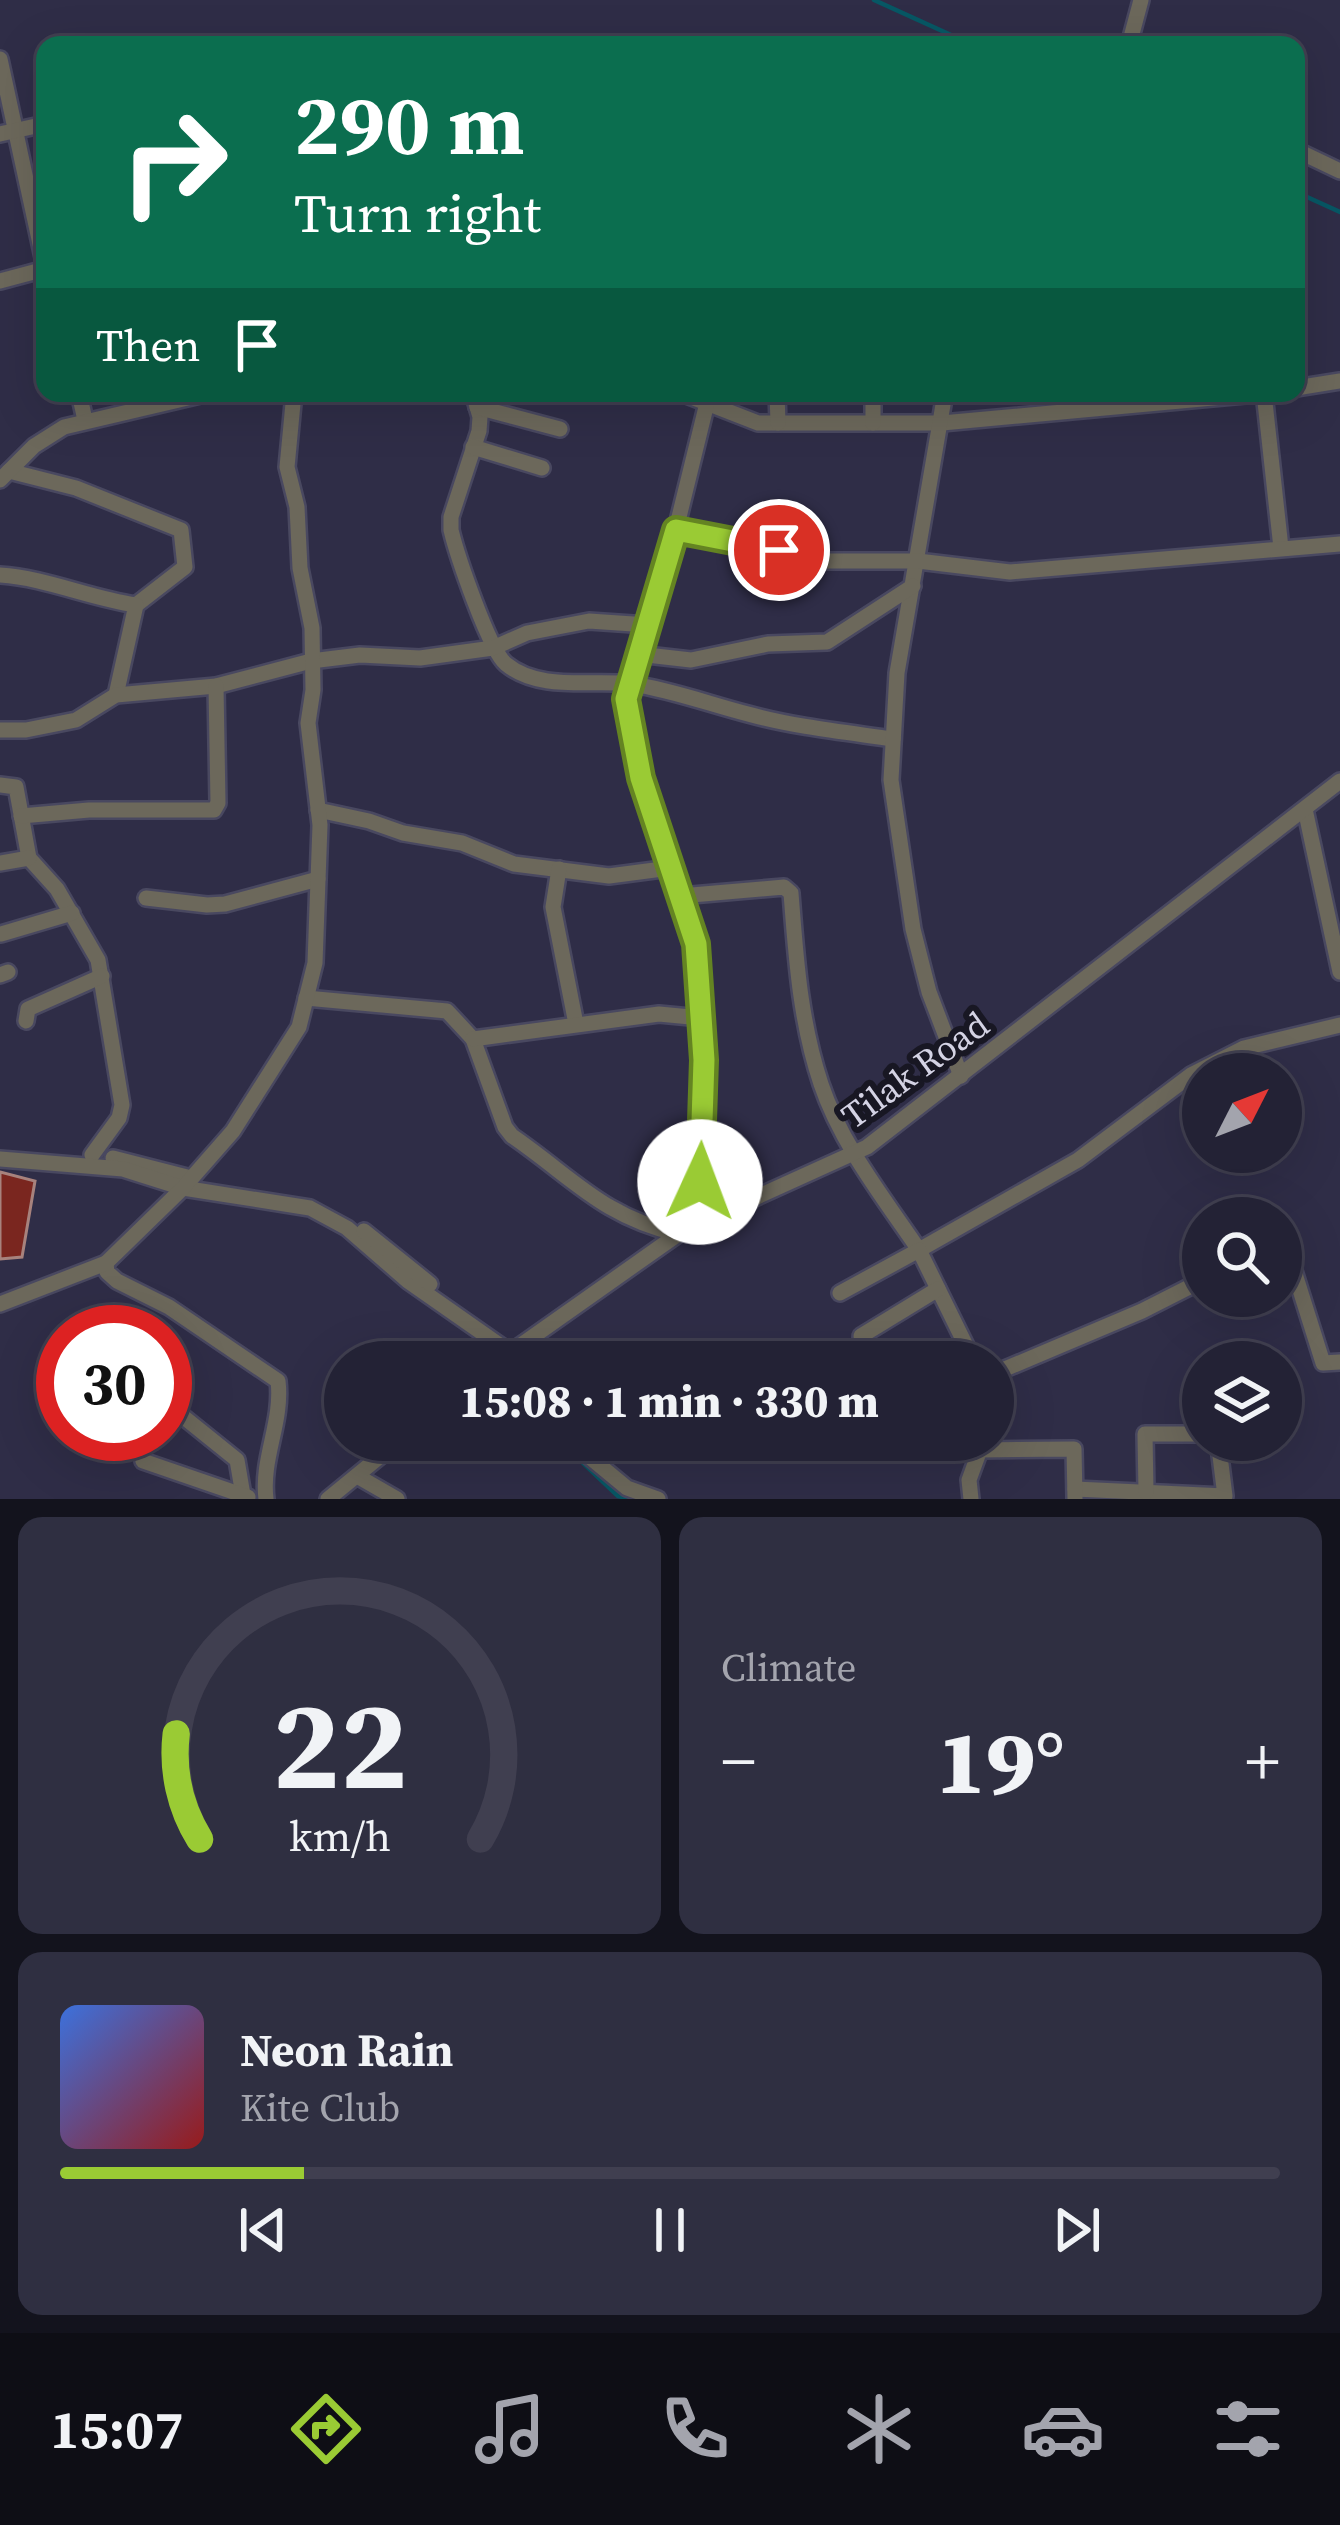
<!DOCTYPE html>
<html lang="en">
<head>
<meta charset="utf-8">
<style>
	body { margin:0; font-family:"Source Serif 4",serif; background:#2f2f41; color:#f1f3f6; height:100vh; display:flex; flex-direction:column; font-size:45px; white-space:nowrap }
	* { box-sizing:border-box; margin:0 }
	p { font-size:39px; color:#a3a4ad }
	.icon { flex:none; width:66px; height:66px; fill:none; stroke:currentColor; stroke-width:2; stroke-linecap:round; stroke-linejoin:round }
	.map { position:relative; height:1499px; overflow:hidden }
	.panel { display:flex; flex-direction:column; gap:18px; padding:18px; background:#13131d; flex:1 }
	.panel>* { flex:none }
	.guide { position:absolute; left:36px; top:36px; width:1269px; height:366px; border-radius:24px; box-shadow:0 12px 48px #0002,0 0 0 3px #403f50; background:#0b6e4f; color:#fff; overflow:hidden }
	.needle { width:78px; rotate:48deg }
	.controls { position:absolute; left:1182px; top:1053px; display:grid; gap:24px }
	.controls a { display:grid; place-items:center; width:120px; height:120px; border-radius:50%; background:#232235; box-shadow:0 12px 48px #0002,0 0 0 3px #403f50; font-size:60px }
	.speed { position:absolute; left:36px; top:1305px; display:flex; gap:24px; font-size:60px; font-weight:700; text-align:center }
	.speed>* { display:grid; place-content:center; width:156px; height:156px; border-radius:50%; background:#232235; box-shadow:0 12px 48px #0002,0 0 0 3px #403f50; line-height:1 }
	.speed .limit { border:18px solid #d22; background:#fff; color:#111 }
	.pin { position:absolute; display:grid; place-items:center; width:102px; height:102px; color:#fff; margin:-51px; border:6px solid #fff; border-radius:50%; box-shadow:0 3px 12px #0007 }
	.me { position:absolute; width:132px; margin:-66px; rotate:2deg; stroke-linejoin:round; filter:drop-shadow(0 0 9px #0008) }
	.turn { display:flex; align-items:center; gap:42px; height:252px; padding:0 60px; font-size:54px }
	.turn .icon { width:156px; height:156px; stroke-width:2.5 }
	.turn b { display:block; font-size:84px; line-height:102px }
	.then { display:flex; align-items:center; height:114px; padding:0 60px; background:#0003; gap:24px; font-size:45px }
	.big { font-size:90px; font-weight:800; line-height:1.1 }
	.panel .tile { flex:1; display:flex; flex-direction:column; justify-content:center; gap:18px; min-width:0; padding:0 42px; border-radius:24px; background:#2f2f41 }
	.panel .dial { align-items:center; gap:0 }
	.dial svg { height:312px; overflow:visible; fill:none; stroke:#403f50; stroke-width:7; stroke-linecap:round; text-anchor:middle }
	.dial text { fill:#f1f3f6; stroke:none }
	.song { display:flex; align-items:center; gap:36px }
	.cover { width:144px; height:144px; border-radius:18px; background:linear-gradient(135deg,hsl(220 70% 55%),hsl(0 70% 35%)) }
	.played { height:12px; border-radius:6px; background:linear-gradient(90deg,#9acb34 20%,#403f50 20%) }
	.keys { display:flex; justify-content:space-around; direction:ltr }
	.heat { display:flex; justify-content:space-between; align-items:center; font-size:66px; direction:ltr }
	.panel .tiles { flex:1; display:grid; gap:18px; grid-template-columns:1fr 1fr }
	.tile:last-child { grid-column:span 2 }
	.trip { position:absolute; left:324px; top:1341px; width:690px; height:120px; border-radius:60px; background:#232235; box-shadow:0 12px 48px #0002,0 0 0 3px #403f50; font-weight:800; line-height:120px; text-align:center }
	.dock { display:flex; height:192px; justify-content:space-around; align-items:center; background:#0e0e15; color:#a3a4ad }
	.dock .icon { width:84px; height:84px }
	.dock .on { color:#9acb34 }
	.dock b { font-size:54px; color:#f1f3f6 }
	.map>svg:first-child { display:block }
</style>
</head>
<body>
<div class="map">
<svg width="1340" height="1499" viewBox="0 0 1340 1499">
	<rect width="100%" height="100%" fill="#2f2d47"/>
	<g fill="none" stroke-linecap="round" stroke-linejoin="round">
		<g stroke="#075764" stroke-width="4.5">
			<polyline points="874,0 973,45"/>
			<polyline points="1296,192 1340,212"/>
			<polyline points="559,1440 618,1496 630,1499"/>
		</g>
	</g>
	<polygon fill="#7a261f" stroke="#a7827d" stroke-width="3" points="0,1172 35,1181 22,1257 0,1259"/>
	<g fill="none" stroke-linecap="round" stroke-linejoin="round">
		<defs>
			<g id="minor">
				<polyline points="1129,45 1141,0"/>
				<polyline points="0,59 45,267"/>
				<polyline points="0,134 45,124"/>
				<polyline points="1296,150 1340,171"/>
				<polyline points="0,281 45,269"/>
				<polyline points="1296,388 1340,381"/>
				<polyline points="79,393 85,420"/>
				<path d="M473 393 480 417 479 431 451 517V530C457 555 489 650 506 664 540 692 593 679 632 684 672 690 709 704 748 714 795 727 844 732 893 739"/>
				<polyline points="681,393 758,423 942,423 1267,393"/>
				<polyline points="777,393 778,423"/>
				<polyline points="873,393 873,423"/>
				<polyline points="945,393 897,673 891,780 913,929 929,992 961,1076"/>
				<polyline points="1264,393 1281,548"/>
				<polyline points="477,407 560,429"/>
				<polyline points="473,447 542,468"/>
				<polyline points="9,471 76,488 181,530 185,567 136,605"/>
				<polyline points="0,480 34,446 64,427 209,393"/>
				<polyline points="676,530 747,541 824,561 918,561 1010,572 1340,544"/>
				<path d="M0 575C46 578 89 598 136 605L116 695"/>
				<polyline points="638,654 691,660 768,644 827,642 913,586"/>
				<polyline points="0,730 26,730 76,720 116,695 216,686 311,661 360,655 420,658 493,648 527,633 589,621 648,625"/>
				<polyline points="0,785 16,787 29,858 57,889 98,960 122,1105 119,1118 92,1155"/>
				<polyline points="1305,809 1340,972"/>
				<polyline points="318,810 369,821 403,833 462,843 514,864 609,876 670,868"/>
				<polyline points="21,816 89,810 214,810 218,803 216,686"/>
				<polyline points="0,863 29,858"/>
				<polyline points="559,869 553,907 576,1024"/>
				<path d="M680 896 784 887 791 893C796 958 800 1021 821 1084 841 1144 883 1197 919 1250L1078 1160 1191 1075 1244 1048 1340 1025"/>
				<polyline points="146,898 207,905 225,904 318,879"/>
				<polyline points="1,934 72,913"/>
				<polyline points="0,975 8,972"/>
				<path d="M306 998 447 1011 473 1039 505 1127 512 1136C573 1178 602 1216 678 1234"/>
				<polyline points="26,1021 28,1009 102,976"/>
				<polyline points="473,1039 659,1014 701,1018"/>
				<polyline points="113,1158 191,1178"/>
				<polyline points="0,1159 123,1169 183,1188 310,1208 347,1228 408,1281 511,1353"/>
				<polyline points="699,1223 704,1060 696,943 641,778 626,699 667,566 707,403"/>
				<polyline points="364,1231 430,1284"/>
				<polyline points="1281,1244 1290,1258 1323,1363 1340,1362"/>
				<path d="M106 1263 107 1272 117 1281 169 1307 278 1381C283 1422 261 1458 266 1499"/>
				<polyline points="840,1293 919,1250 974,1362"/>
				<polyline points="0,1304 106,1263 183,1188 233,1131 299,1027 315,963 320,825 308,723 313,690 312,628 300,568 297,507 287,467 294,393"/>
				<polyline points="861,1336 938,1289"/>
				<polyline points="497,1362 684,1230 867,1147 1340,781"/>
				<polyline points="993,1374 1142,1311 1203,1280"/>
				<polyline points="165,1402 237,1460 243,1495"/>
				<polyline points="569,1440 627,1488 658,1499"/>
				<polyline points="143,1461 248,1497"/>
				<polyline points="357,1476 397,1499"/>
				<polyline points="1075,1489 1225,1496 1218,1440"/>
				<polyline points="1146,1492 1145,1434 1203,1434"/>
				<polyline points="328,1499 400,1440"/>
				<polyline points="971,1499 969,1480 980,1450 1074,1449 1075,1498"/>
			</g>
		</defs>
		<use href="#minor" stroke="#494860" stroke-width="20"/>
		<use href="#minor" stroke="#6c685b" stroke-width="15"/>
	</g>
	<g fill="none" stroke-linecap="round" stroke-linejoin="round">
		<defs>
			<polyline id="route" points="700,1182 704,1060 696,944 641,778 626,699 676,530 779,550"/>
		</defs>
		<use href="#route" stroke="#648422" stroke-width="30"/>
		<use href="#route" stroke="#9acb34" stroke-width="21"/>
	</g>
	<g text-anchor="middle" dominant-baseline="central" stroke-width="12" stroke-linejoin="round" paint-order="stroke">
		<g font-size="36" fill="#d4d3e4" stroke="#181723">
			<text transform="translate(915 1070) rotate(-36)">Tilak Road</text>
		</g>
	</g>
</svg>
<div class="controls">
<a><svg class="needle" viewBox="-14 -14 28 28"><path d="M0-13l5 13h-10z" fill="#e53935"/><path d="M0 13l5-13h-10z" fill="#a3a4ad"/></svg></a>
<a><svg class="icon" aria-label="search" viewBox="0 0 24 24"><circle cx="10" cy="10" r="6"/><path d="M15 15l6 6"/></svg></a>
<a><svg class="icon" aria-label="layers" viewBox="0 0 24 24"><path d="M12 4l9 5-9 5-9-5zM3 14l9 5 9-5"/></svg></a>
</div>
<div class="speed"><div class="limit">30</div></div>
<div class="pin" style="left:779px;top:550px;background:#d93025"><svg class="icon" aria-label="arrive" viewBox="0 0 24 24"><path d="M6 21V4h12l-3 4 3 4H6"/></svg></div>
<svg class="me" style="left:700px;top:1182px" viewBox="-20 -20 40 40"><circle r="19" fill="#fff"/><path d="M0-13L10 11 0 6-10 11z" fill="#9acb34"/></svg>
<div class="trip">15:08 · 1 min · 330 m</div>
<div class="guide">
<div class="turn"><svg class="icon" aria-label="right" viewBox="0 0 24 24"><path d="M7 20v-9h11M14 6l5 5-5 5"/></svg><div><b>290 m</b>Turn right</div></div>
<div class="then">Then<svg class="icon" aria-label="arrive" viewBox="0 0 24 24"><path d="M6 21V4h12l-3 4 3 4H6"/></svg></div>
</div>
</div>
<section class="panel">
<div class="tiles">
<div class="tile dial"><svg viewBox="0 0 100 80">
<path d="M14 69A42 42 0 1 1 86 69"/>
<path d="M14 69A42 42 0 0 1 8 42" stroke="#9acb34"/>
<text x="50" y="56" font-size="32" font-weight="700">22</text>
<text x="50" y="72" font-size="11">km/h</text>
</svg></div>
<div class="tile"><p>Climate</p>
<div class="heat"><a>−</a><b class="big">19°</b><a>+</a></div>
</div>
<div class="tile">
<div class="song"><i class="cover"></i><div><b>Neon Rain</b><p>Kite Club</p></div></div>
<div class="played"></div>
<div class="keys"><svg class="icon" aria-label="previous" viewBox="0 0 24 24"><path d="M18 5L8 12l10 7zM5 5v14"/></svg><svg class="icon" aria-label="pause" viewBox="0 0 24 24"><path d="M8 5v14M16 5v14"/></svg><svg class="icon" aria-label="next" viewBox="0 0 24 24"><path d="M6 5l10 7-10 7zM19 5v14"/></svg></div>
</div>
</div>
</section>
<nav class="dock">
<b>15:07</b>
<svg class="icon on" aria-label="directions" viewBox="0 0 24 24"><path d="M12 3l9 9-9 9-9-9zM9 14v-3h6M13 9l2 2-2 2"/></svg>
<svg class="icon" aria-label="music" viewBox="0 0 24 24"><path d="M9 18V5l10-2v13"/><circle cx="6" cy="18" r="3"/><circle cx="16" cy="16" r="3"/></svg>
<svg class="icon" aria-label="phone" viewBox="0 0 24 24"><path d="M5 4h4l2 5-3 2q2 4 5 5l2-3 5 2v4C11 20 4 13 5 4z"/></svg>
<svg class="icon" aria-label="climate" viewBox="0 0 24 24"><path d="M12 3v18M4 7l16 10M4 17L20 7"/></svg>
<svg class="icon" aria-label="car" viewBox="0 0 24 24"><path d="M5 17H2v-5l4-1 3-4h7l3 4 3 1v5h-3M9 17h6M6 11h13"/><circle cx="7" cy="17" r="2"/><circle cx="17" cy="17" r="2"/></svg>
<svg class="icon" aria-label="filters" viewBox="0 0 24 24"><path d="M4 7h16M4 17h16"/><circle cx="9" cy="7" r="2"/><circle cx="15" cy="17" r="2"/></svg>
</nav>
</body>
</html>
